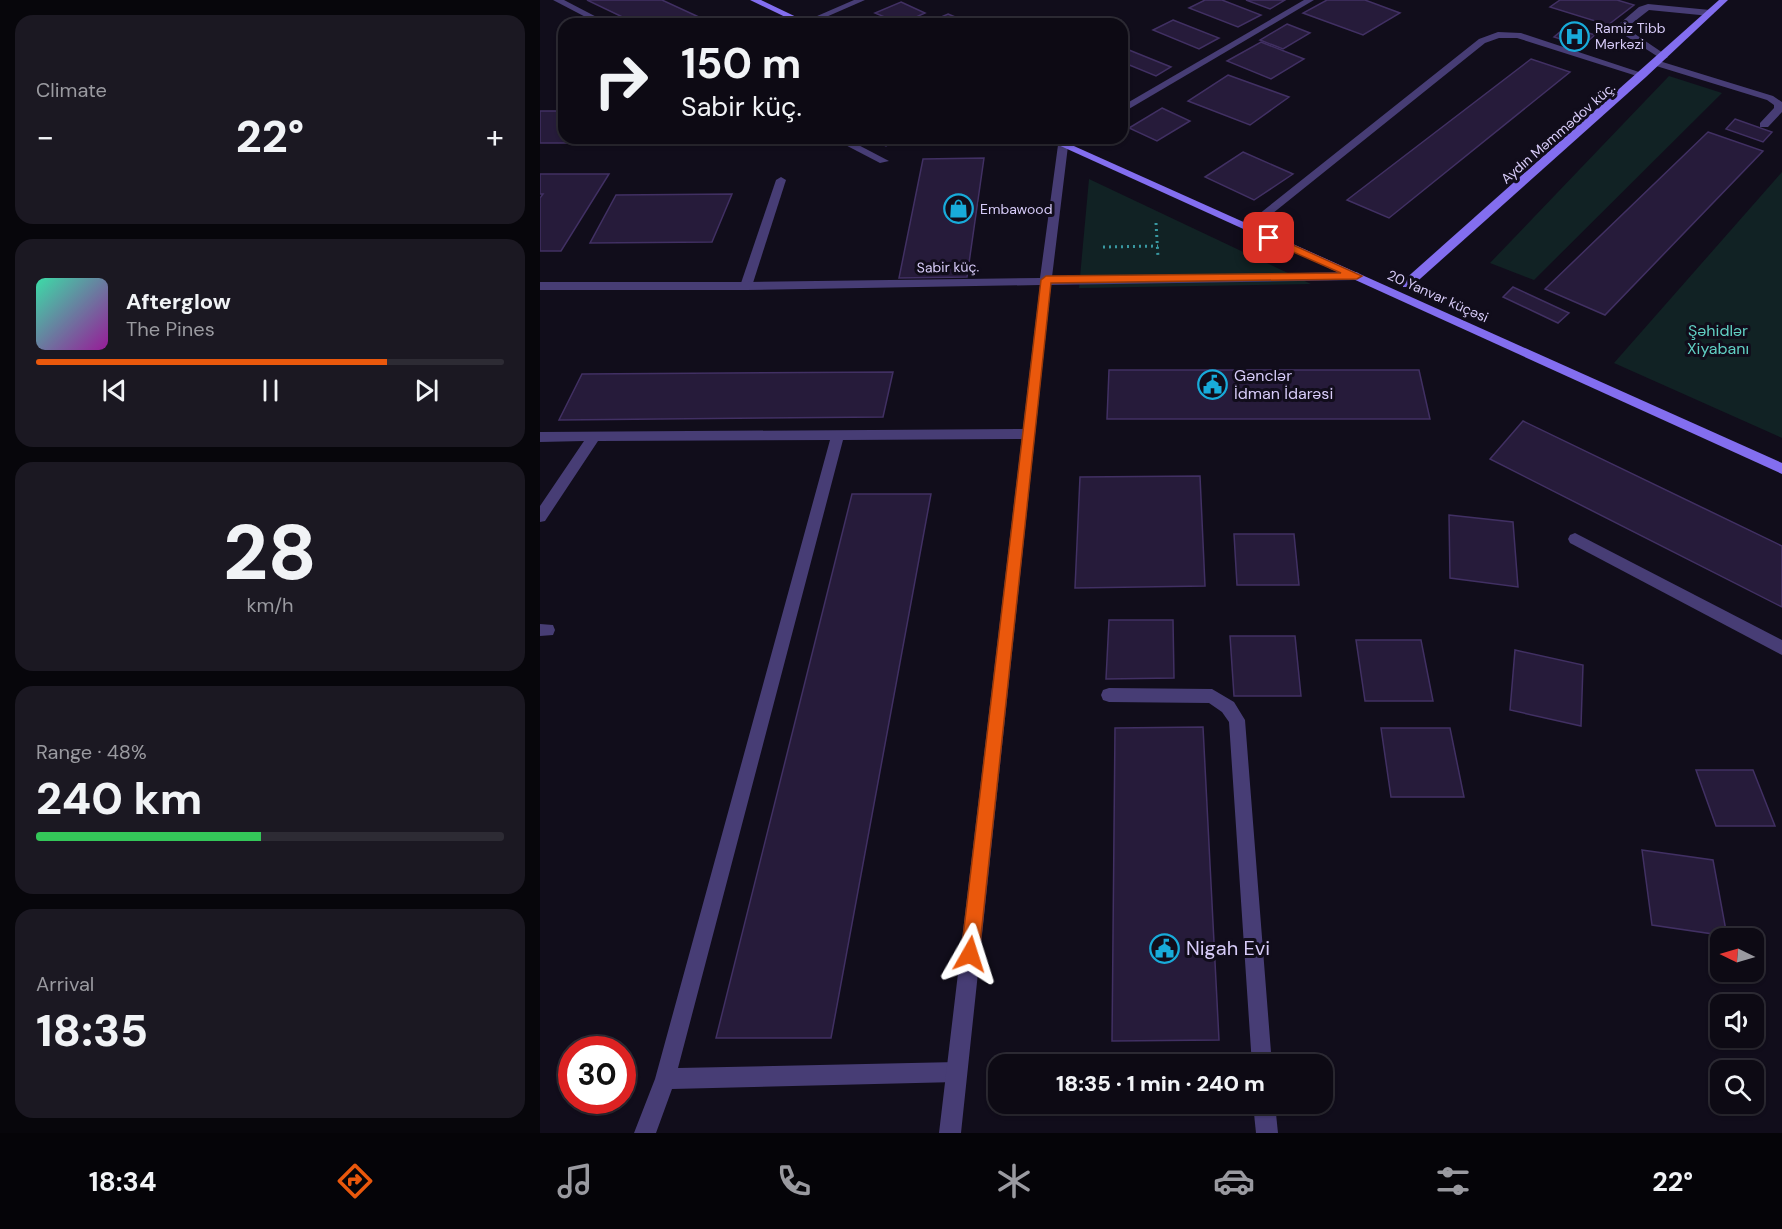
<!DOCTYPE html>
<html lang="en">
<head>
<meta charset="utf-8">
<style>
	body { margin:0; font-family:"DM Sans",sans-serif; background:#1b1822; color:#f1f3f6; height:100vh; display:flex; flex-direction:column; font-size:22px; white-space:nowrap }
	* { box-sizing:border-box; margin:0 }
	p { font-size:20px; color:#9a9aa0 }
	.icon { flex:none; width:33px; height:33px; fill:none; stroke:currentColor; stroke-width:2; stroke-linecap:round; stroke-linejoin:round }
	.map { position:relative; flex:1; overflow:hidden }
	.sheet { display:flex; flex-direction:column; gap:15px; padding:15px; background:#07060b; width:540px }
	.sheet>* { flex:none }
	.top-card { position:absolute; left:18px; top:18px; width:570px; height:126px; border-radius:18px; box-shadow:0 2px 4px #0004,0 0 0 2px #2d2b34; background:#0d0a14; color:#f1f3f6; overflow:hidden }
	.needle { width:39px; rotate:275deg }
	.controls { position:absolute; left:1170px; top:928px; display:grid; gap:12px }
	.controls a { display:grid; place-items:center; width:54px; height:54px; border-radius:12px; background:#0d0a14; box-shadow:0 2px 4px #0004,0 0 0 2px #2d2b34; font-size:30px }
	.speed { position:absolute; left:18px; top:1036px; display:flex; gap:12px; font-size:30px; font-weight:700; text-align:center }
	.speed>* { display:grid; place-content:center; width:78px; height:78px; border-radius:50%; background:#0d0a14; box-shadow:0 2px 4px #0004,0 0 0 2px #2d2b34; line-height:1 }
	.speed .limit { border:9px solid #d22; background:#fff; color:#111 }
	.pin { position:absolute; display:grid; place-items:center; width:51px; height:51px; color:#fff; margin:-26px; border-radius:12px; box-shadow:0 3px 9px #0006 }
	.me { position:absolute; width:66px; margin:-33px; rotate:6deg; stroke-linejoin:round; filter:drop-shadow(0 0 4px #0008) }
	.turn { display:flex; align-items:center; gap:21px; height:126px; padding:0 24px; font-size:27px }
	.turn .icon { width:78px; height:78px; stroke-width:2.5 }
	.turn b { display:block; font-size:42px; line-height:51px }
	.big { font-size:45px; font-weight:800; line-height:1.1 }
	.sheet .widget { flex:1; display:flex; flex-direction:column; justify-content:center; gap:9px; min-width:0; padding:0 21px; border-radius:18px; background:#1b1822 }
	.sheet .dial { align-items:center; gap:0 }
	.dial b { font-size:78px; line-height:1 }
	.song { display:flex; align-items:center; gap:18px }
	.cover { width:72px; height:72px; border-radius:9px; background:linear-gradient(135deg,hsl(160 70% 55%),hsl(300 70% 35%)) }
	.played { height:6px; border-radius:3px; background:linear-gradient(90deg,#ea580c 75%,#2d2b34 75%) }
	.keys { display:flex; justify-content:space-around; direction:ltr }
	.heat { display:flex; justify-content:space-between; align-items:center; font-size:33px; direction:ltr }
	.charge { height:9px; border-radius:4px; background:linear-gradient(90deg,#34c759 48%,#2d2b34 0) }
	.trip { position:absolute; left:448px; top:1054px; width:345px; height:60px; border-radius:18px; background:#0d0a14; box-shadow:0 2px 4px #0004,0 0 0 2px #2d2b34; font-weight:800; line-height:60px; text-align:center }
	.tabs { display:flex; height:96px; justify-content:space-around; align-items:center; background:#050408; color:#9a9aa0 }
	.tabs .icon { width:42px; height:42px }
	.tabs .current { color:#ea580c }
	.tabs b { font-size:27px; color:#f1f3f6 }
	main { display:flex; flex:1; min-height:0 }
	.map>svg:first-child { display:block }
</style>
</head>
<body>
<main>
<section class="sheet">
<div class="widget"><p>Climate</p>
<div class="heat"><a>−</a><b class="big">22°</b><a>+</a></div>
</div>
<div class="widget">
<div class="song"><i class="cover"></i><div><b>Afterglow</b><p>The Pines</p></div></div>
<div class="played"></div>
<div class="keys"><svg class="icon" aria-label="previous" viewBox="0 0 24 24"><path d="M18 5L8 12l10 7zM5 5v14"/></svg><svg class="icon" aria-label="pause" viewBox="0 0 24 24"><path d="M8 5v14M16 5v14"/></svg><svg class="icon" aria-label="next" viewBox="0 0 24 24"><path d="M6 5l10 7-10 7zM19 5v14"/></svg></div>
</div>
<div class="widget dial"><b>28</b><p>km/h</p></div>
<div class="widget"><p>Range · 48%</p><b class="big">240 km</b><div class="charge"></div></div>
<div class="widget"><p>Arrival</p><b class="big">18:35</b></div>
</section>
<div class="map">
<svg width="1242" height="1133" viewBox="0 0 1242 1133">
	<rect width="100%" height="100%" fill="#110d1b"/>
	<g fill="#112224">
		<polygon points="1129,76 1182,93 994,280 950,263"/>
		<polygon points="1242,172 1242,438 1074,363"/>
		<polygon points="549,179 771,284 539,288"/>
	</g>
	<g fill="#261b3a" stroke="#413063" stroke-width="1.5">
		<polygon points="47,0 122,0 174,24 97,24"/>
		<polygon points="665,0 682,0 721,15 698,27 649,8"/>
		<polygon points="706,0 745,0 730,9"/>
		<polygon points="787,0 825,0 860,13 823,35 763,13"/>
		<polygon points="1020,0 1077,0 1094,5 1068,25 1010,7"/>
		<polygon points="361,2 385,13 361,24 335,13"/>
		<polygon points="408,14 432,24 385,24"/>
		<polygon points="633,20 679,38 659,49 613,30"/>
		<polygon points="747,24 770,33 743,49 720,40"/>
		<polygon points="1027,26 1055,35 1042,46 1014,37"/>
		<polygon points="721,42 764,59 731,79 687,61"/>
		<polygon points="584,48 631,67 616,76 582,62"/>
		<polygon points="991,59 1030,72 849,218 807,200"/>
		<polygon points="688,75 749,97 710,125 648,101"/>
		<polygon points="622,108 650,121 617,141 589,128"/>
		<polygon points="0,111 24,111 24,138 38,138 35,143 0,143"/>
		<polygon points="1195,119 1232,132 1223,142 1186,129"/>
		<polygon points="1168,132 1223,151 1065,315 1005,289"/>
		<polygon points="328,138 361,138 346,146"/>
		<polygon points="703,152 753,174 714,200 665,177"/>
		<polygon points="444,158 427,277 359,278 383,159"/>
		<polygon points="0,174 69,174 21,251 0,251 0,198 3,194 0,194"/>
		<polygon points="192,194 172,242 50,243 76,195"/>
		<polygon points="973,287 1029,313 1018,323 963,297"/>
		<polygon points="569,370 879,370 890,419 567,419"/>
		<polygon points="353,372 343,417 19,420 42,374"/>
		<polygon points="983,421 1242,546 1242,607 950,459"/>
		<polygon points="660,476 665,586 535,588 540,477"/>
		<polygon points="312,494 391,494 291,1038 176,1038"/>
		<polygon points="909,515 973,522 978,587 910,578"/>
		<polygon points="694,534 754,534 759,585 697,585"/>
		<polygon points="569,620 633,620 634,678 566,679"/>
		<polygon points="690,636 755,636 761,696 694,696"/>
		<polygon points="816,640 881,640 893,701 825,701"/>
		<polygon points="975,650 1043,665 1041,726 970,710"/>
		<polygon points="663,727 679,1040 572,1041 575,728"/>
		<polygon points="841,728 910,728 924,797 851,797"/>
		<polygon points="1156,770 1213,770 1235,826 1176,826"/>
		<polygon points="1102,850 1173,860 1187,936 1112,925"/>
	</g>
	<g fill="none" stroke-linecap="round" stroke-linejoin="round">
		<g stroke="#3998a1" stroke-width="3" stroke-dasharray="2 4" stroke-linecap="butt">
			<polyline points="616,223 618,257"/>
			<polyline points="563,247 618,246"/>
		</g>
		<g fill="#473d75" fill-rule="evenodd">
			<polygon points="13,0 24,0 70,24 59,24"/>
			<polygon points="1108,4 1170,10 1174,13 1170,16 1109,10 1086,28 1126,55 1128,57 1123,60 1078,31 1078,25 1099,7"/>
			<polygon points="958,32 981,33 1108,75 1100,77 977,38 959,38 945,43 712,230 704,230 704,226 939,39"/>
			<polygon points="1116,60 1233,96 1242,102 1242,112 1228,127 1220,127 1220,123 1234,108 1234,105 1227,100 1113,65 1111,63"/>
			<polygon points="292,138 305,138 349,161 340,163"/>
			<polygon points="241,177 246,180 212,286 206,290 202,289 200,286 236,180"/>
			<polygon points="487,429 494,434 487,439 303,440 138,1068 417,1062 424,1065 427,1072 424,1079 417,1082 132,1089 116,1133 94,1133 115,1079 290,440 58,441 5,521 0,522 0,506 44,441 0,442 0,432"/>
			<polygon points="1035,533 1242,640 1242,655 1030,543 1028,539 1030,535"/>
			<polygon points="0,624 13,625 15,630 13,635 0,636"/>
			<polygon points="569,688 672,689 694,702 705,720 732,1065 712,1065 689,722 682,712 669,703 569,702 563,700 561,695 563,690"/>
			<polygon points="713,1104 735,1104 738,1133 716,1133"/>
		</g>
		<g fill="#473d75" fill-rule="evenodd">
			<polygon points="314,0 325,0 270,24 261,23"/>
			<polygon points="764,0 774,0 582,113 582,106"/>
			<polygon points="528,138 540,138 528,146 512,277 817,272 823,276 817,280 511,285 421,1133 399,1133 500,285 206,290 0,290 0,282 206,282 500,278 518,145"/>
		</g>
		<g fill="#836eef" fill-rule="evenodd">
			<polygon points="210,0 221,0 271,24 260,24"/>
			<polygon points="1179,0 1188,0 1106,77 871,287 863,287 863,281"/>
			<polygon points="503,138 516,138 1242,463 1242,474"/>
		</g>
	</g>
	<polygon fill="#ea580c" stroke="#983908" stroke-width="1.5" points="726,236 733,236 822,276 817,279 511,283 439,954 436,960 430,963 423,960 421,954 501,280 506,276 801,273 726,240"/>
	<defs>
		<symbol id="hospital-ring" viewBox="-11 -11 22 22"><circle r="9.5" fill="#110d1b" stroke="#18abda" stroke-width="1.5"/><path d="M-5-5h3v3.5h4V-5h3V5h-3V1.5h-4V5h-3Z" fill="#18abda"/></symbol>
		<symbol id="shop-ring" viewBox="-11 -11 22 22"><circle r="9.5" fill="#110d1b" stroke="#18abda" stroke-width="1.5"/><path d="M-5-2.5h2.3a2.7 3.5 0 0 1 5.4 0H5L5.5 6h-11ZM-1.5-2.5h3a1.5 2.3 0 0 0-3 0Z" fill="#18abda"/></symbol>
		<symbol id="civic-ring" viewBox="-11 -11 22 22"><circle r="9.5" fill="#110d1b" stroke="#18abda" stroke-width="1.5"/><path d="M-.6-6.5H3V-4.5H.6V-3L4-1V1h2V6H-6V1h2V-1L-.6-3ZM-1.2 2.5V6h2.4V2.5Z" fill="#18abda"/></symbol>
	</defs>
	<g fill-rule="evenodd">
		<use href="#hospital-ring" x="1018" y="20" width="33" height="33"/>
		<use href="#shop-ring" x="402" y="192" width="33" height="33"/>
		<use href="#civic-ring" x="656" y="368" width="33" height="33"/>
		<use href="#civic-ring" x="608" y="932" width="33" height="33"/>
	</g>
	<g text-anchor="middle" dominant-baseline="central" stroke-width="6" stroke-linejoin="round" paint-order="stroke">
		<g font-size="14" fill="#d8ccf9" stroke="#110d1b" text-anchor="start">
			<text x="1055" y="28">Ramiz Tibb<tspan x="1055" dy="16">Mərkəzi</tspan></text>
			<text x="440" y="209">Embawood</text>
		</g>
		<g font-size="14" fill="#d8ccf9" stroke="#110d1b">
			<text transform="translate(1018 133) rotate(-41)">Aydın Məmmədov küç.</text>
			<text transform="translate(408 267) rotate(-1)">Sabir küç.</text>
			<text transform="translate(898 296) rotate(24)">20 Yanvar küçəsi</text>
		</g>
		<g font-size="16" fill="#61d0c4" stroke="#110d1b">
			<text x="1178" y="330">Şəhidlər<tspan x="1178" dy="18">Xiyabanı</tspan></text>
		</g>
		<g font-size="16" fill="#d8ccf9" stroke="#110d1b" text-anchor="start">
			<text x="694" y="375">Gənclər<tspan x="694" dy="18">İdman İdarəsi</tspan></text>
		</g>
		<g font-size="20" fill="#d8ccf9" stroke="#110d1b" text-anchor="start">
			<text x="646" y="948">Nigah Evi</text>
		</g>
	</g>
</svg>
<div class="controls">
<a><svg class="needle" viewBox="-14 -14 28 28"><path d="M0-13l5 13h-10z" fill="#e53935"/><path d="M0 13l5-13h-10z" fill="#9a9aa0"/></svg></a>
<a><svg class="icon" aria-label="sound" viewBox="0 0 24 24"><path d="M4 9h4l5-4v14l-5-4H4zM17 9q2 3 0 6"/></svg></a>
<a><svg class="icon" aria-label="search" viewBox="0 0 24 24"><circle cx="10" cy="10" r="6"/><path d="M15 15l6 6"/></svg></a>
</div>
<div class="speed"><div class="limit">30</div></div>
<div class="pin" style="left:729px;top:238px;background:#d93025"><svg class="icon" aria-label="arrive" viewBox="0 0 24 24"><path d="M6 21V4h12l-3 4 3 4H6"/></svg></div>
<svg class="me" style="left:430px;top:954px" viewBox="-20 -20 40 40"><path d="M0-17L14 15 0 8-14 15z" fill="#ea580c" stroke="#fff" stroke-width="4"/></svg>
<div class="trip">18:35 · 1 min · 240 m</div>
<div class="top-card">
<div class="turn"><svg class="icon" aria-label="right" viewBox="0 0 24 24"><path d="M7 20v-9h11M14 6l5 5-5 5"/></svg><div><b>150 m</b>Sabir küç.</div></div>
</div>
</div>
</main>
<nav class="tabs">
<b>18:34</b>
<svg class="icon current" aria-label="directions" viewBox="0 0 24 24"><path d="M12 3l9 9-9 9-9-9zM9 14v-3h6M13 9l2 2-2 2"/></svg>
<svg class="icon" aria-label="music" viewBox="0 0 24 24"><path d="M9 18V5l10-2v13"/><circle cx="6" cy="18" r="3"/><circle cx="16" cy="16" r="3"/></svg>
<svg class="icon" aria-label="phone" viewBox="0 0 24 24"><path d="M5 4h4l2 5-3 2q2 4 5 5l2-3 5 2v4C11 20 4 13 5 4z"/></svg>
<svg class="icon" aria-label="climate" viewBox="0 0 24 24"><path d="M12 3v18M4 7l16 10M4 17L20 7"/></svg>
<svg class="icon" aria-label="car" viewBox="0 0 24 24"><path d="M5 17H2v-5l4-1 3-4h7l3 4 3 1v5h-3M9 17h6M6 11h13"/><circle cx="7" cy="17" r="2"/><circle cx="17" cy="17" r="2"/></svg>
<svg class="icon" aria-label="filters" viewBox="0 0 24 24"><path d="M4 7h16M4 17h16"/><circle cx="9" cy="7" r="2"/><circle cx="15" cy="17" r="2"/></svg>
<b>22°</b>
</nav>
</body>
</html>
